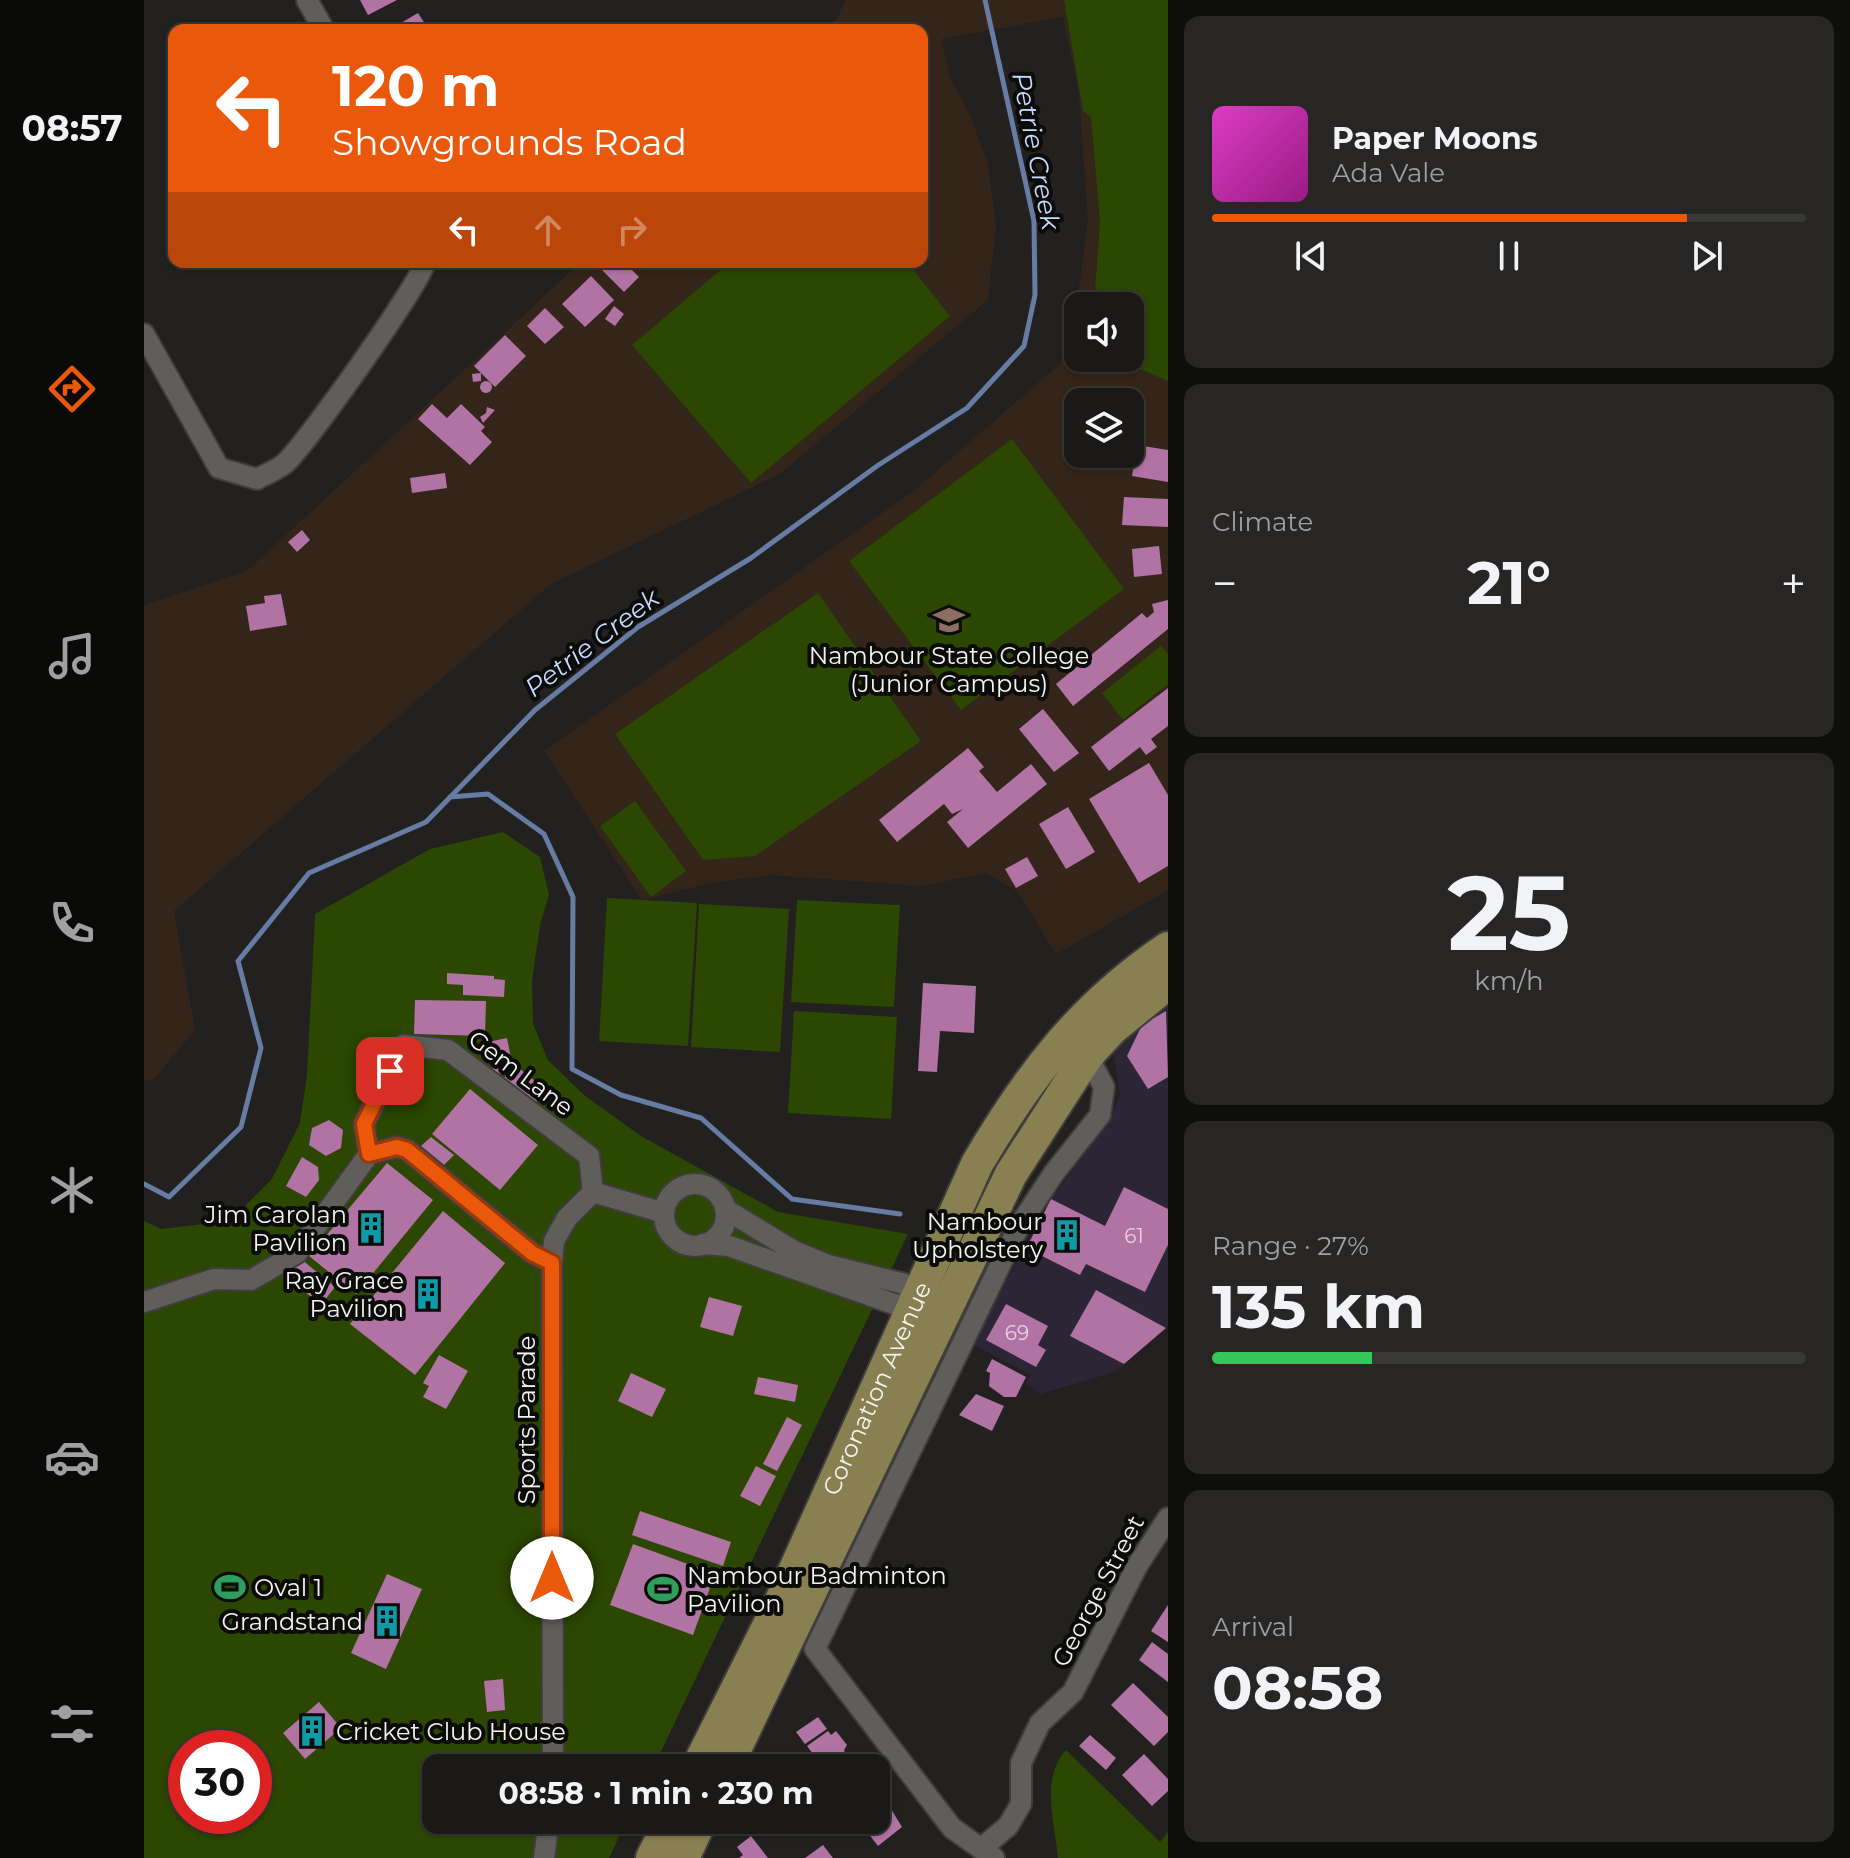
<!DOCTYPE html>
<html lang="en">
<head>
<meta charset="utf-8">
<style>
	body { margin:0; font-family:Montserrat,sans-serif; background:#272624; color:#f1f3f6; height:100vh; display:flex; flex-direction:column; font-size:30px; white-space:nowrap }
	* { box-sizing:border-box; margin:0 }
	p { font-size:26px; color:#9fa0a1 }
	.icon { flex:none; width:44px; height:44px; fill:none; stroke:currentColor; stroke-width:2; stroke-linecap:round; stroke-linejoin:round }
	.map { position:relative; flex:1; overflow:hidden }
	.side { display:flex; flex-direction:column; gap:16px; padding:16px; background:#0e0e0d; width:682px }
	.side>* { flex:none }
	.banner { position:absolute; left:24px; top:24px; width:760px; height:244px; border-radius:16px; box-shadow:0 2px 6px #0004,0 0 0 2px #383836; background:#ea580c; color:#fff; overflow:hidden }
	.buttons { position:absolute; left:920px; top:292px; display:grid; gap:16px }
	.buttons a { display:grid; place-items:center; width:80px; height:80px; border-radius:16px; background:#1a1917; box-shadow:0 2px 6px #0004,0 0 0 2px #383836; font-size:40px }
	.speed { position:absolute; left:24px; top:1730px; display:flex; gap:16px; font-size:40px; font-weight:700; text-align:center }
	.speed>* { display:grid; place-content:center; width:104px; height:104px; border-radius:50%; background:#1a1917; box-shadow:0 2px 6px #0004,0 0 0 2px #383836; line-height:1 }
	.speed .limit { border:12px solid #d22; background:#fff; color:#111 }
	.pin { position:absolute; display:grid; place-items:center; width:68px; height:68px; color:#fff; margin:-34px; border-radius:16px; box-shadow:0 4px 12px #0006 }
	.me { position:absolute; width:88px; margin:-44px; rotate:0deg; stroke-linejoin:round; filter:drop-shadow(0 0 6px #0008) }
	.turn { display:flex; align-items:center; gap:28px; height:168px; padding:0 32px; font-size:36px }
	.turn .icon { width:104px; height:104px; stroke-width:2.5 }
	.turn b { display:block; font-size:56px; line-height:68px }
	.lanes { display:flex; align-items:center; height:76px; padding:0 32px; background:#0003; justify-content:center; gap:40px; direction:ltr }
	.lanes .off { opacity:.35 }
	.big { font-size:60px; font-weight:700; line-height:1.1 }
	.side .widget { flex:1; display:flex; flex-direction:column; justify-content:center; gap:12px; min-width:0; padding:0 28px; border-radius:16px; background:#272624 }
	.side .dial { align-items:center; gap:0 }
	.dial b { font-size:104px; line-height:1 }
	.song { display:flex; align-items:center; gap:24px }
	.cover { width:96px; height:96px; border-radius:12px; background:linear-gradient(135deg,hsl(310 70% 55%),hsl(310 70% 35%)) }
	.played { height:8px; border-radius:4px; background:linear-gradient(90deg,#ea580c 80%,#383836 80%) }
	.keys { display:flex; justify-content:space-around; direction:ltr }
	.heat { display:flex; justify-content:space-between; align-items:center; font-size:44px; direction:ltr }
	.charge { height:12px; border-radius:6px; background:linear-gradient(90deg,#34c759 27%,#383836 0) }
	.trip { position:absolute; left:278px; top:1754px; width:468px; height:80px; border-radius:16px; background:#1a1917; box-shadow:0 2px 6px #0004,0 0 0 2px #383836; font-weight:700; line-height:80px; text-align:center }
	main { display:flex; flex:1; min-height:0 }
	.dock { display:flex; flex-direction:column; width:144px; justify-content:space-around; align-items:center; background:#0a0a09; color:#9fa0a1 }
	.dock .icon { width:56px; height:56px }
	.dock .on { color:#ea580c }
	.dock b { font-size:36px; color:#f1f3f6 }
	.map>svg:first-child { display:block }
</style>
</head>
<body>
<main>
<nav class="dock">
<b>08:57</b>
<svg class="icon on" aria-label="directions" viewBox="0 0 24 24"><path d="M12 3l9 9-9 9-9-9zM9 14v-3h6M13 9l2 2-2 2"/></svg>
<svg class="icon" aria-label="music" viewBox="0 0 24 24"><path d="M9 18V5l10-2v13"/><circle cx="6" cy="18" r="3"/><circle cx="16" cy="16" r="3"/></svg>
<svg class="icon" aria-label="phone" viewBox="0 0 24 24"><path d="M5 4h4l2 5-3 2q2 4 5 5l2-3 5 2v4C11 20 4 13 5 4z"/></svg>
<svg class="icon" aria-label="climate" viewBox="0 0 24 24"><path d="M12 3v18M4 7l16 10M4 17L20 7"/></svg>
<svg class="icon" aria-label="car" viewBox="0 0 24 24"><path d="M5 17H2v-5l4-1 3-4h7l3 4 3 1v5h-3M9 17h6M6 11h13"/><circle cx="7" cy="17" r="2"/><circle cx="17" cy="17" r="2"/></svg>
<svg class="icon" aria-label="filters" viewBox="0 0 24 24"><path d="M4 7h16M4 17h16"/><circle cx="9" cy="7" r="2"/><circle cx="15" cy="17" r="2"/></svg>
</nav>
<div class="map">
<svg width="1024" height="1858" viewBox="0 0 1024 1858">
	<rect width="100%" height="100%" fill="#22211f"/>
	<polygon fill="#2c2535" points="1024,992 1024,1326 971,1372 896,1394 882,1383 887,1375 828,1344 907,1199 962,1126 971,1108 976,1095 969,1050"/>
	<path fill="#34251a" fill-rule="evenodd" d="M701 0H1024V890L912 954 873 891 842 873 777 886 627 875 566 883 498 900 400 751 772 489 926 355 944 220 935 94 919 17 797 39 806 77 826 115 844 164 852 226 844 300 636 474 407 584 30 911 51 1030 10 1079 0 1080V605L103 571 437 262H778V30H683L693 19ZM934 306H986V358H934ZM934 402H986V454H934Z"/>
	<g fill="#2b4701" fill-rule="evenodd">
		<polygon points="920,0 1024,0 1024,381 971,358 986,358 986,306 950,306 956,221 947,117 939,111"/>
		<polygon points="586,262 763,262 806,316 607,483 488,345"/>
		<polygon points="868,439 980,589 817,710 705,561"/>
		<polygon points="674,593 777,741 611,856 559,860 471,734"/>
		<polygon points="1017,646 1024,654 1024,684 979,720 958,693"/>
		<polygon points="491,801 542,871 507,897 456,826"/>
		<path d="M359 832 396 857 405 895 396 925 388 981 389 1024 404 1060 440 1095 497 1136 634 1212 764 1234 509 1768H292V1820H483L465 1858H0V1221L17 1229 86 1221 128 1179 156 1123 163 1075 171 914 286 849ZM42 1748H110V1816H42Z"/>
		<polygon points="463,898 553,903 544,1046 455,1041"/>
		<polygon points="653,900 756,905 750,1007 647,1002"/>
		<polygon points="555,904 645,909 636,1052 547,1047"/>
		<polygon points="650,1011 753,1017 747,1119 644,1113"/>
		<path d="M922 1750 1016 1842 1024 1832V1858H914C911 1823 896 1778 922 1750Z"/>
	</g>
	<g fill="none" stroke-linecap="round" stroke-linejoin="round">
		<g stroke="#667ca2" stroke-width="5">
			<polyline points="306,797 344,794 400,834 429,897 428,1069 477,1095 557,1118 648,1199 756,1214"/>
			<polyline points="0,1184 25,1197 97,1127 117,1048 94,961 165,873 282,822 391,710 494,627 607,558 733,466 823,408 880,346 891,295 890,221 841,0"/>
		</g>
	</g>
	<g fill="#b173a3">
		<polygon points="216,0 253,0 224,15"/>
		<polygon points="274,13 285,30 245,30"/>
		<polygon points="464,262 480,262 495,277 480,292 457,269"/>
		<polygon points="447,276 470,300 441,327 418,304"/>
		<polygon points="470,306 480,314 471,326 461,319"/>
		<polygon points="401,308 420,327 401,344 383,326"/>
		<polygon points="361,335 382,356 351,387 337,373 337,381 329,382 328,374 337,373 330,366"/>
		<circle cx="342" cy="387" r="6"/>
		<polygon points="288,404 303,418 317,404 341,427 337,431 348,442 326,465 274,419"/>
		<polygon points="343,407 351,410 339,423 336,417 342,413"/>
		<polygon points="993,445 1024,450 1024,482 988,476"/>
		<polygon points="301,473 303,488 268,493 266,478"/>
		<polygon points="980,497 1024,499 1024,527 978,525"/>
		<polygon points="158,530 166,540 153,552 144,542"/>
		<polygon points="1015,546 1018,574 990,577 988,549"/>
		<polygon points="137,594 143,625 106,631 102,606 121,603 120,596"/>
		<polygon points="1024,600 1024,629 929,706 912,684 998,613 1003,618 1010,612 1008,604"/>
		<polygon points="1024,688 1024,726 1007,739 1013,747 1002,755 996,747 965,771 947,747"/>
		<polygon points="899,709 935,753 910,772 875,729"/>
		<polygon points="824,748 840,767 835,771 853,792 887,764 903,784 824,848 803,822 819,809 808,814 800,804 753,842 735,820"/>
		<polygon points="1005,763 1024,795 1024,866 995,883 945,799"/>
		<polygon points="924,807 951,852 922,869 895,824"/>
		<polygon points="883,857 894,876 872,888 861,869"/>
		<polygon points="303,973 350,976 350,979 361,980 360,997 319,995 319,985 303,984"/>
		<polygon points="779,983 832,986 830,1033 796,1031 793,1072 774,1071"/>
		<polygon points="271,1000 342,1001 341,1036 270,1034"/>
		<polygon points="1022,1011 1024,1077 1004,1089 983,1056 998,1025"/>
		<polygon points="363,1038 368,1063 360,1064 362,1073 350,1075 344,1042"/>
		<polygon points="371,1065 402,1090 391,1103 360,1078"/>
		<polygon points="326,1089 394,1145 356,1190 288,1134"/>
		<polygon points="185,1120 199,1130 197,1148 182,1156 165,1145 168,1128"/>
		<polygon points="287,1137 310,1155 300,1165 277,1146"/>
		<polygon points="158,1157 174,1167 175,1180 162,1197 142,1186"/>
		<polygon points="243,1163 289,1200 212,1294 165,1256"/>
		<polygon points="980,1187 1024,1209 1024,1245 1001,1292 942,1264 936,1275 888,1251 885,1243 907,1199 961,1226"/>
		<polygon points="299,1211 361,1263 271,1375 206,1324"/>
		<polygon points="157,1259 191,1287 177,1305 143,1277"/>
		<polygon points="952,1290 1022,1328 980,1364 926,1336"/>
		<polygon points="565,1297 598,1306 589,1336 556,1327"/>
		<polygon points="862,1304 904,1326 894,1345 902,1350 892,1367 842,1340"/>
		<polygon points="295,1355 324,1371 302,1409 279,1397 285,1386 279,1383"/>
		<polygon points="848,1359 882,1377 872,1397 860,1397 845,1386 846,1373 842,1371"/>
		<polygon points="487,1373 522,1389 508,1417 474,1401"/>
		<polygon points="614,1377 654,1385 651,1402 610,1394"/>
		<polygon points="832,1394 860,1406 848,1431 815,1415"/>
		<polygon points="643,1417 658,1425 633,1471 619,1464"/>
		<polygon points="612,1466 632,1476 616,1506 596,1496"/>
		<polygon points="496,1511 587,1542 579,1566 488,1535"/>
		<polygon points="489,1544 571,1574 549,1635 466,1605"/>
		<polygon points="243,1574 278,1589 242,1669 207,1653"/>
		<polygon points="1024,1605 1024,1642 1007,1631"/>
		<polygon points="1008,1642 1024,1654 1024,1682 995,1660"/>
		<polygon points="359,1679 361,1710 343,1712 340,1681"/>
		<polygon points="989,1683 1024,1717 1024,1732 1010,1746 967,1705"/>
		<polygon points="175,1702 197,1728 161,1759 139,1733"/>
		<polygon points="674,1717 683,1729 661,1744 652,1732"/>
		<polygon points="684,1731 687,1735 692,1731 703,1745 700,1750 703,1758 690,1768 680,1768 663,1746"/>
		<polygon points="946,1735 972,1758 962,1770 935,1746"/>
		<polygon points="1000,1754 1024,1779 1024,1791 1008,1806 978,1775"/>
		<polygon points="711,1757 718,1768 695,1768"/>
		<polygon points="739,1796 758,1827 734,1846 714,1820 732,1820 732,1801"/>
		<polygon points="607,1836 624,1858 595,1858 599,1855 593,1847"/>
		<polygon points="679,1845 689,1858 661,1858"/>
	</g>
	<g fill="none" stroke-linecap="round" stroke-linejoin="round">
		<defs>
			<g id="street">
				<polyline points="163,0 180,30"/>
				<path d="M0 334 75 468 113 479C122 474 133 470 140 464 159 449 277 283 281 262"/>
				<polyline points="225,1154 220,1124 259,1045 304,1050 445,1156 449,1192"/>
				<polyline points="225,1154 253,1147 263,1150 388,1253 408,1263"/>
				<circle cx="551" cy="1215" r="31"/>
				<polyline points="581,1209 650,1251 684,1265 761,1284 773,1302"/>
				<polyline points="559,1244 585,1246 753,1305 773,1302"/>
				<polyline points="0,1302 70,1279 107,1280 153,1253 225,1154"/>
				<polyline points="409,1768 408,1263 410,1241 423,1218 449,1192 520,1213"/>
				<polyline points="838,1848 864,1826 877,1804 877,1763 896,1723 929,1692 993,1566 1024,1518"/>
				<polyline points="400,1858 405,1820"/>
				<polyline points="850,1858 808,1828 671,1649 875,1226 910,1173 956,1115 960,1087 940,1049"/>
			</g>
			<g id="primary">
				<path id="s1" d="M553 1768 635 1605 833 1164C885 1075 938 1006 1024 948"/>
				<polyline points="582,1768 867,1174 943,1056 968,1029 1024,983"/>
				<polyline points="508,1858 527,1820"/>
				<polyline points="539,1858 557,1820"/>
			</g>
		</defs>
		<use href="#street" stroke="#3f3e3c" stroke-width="24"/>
		<use href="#primary" stroke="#3f3e3c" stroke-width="36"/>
		<use href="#street" stroke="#5f5e5b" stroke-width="20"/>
		<use href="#primary" stroke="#888051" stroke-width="32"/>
	</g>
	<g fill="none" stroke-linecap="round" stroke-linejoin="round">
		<defs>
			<polyline id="route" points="246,1071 220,1124 225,1154 253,1147 263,1150 388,1253 408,1263 408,1578"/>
		</defs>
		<use href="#route" stroke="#983908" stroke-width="20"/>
		<use href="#route" stroke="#ea580c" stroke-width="14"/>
	</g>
	<defs>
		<symbol id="school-bare" viewBox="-9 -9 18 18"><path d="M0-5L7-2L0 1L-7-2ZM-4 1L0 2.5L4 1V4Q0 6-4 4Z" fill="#8d6e63" stroke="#0b0b0a" stroke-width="2.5" paint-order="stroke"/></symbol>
		<symbol id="building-bare" viewBox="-9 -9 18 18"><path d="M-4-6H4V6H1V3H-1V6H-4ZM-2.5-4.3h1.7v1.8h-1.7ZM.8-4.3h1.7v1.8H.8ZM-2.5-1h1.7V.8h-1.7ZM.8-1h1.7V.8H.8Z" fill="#0f9aa8" stroke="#0b0b0a" stroke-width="2.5" paint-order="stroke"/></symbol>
		<symbol id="stadium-bare" viewBox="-9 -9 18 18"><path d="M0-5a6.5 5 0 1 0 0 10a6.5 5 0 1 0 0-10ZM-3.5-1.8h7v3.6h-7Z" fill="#2e9e5b" stroke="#0b0b0a" stroke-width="2.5" paint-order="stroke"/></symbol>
	</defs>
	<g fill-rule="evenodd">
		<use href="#school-bare" x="783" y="598" width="44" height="44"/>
		<use href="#building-bare" x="205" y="1206" width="44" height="44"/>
		<use href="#building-bare" x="901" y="1213" width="44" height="44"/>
		<use href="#building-bare" x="262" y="1272" width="44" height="44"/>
		<use href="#stadium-bare" x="64" y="1565" width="44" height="44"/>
		<use href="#stadium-bare" x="497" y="1567" width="44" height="44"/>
		<use href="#building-bare" x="221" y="1599" width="44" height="44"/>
		<use href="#building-bare" x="146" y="1709" width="44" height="44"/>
	</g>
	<g text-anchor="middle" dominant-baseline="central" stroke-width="8" stroke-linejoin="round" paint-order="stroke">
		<g font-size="20" fill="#e3d3de">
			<text x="990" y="1236">61</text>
			<text x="873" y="1333">69</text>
		</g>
		<g font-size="24" fill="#f4f3f1" stroke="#0b0b0a" text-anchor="end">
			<text x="805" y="655" text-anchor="middle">Nambour State College<tspan x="805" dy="28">(Junior Campus)</tspan></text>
			<text x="203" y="1214">Jim Carolan<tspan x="203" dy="28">Pavilion</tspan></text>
			<text x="899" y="1221">Nambour<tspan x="899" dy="28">Upholstery</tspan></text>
			<text x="260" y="1280">Ray Grace<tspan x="260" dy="28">Pavilion</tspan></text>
			<text x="543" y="1575" text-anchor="start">Nambour Badminton<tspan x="543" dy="28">Pavilion</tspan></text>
			<text x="110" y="1587" text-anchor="start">Oval 1</text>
			<text x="219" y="1621">Grandstand</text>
			<text x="192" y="1731" text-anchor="start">Cricket Club House</text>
		</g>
		<g font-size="24" fill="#f4f3f1" stroke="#0b0b0a">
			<text transform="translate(377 1073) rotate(37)">Gem Lane</text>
			<text stroke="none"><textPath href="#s1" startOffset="420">Coronation Avenue</textPath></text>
			<text transform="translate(382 1420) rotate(-90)">Sports Parade</text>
			<text transform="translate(954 1591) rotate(-62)">George Street</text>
		</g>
		<g font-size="26" font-style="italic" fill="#c6dbfd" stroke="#0b0b0a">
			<text transform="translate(892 151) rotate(79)">Petrie Creek</text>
			<text transform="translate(448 643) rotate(-37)">Petrie Creek</text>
		</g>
	</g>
</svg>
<div class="buttons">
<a><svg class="icon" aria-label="sound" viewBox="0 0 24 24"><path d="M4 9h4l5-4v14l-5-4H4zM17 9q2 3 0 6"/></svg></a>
<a><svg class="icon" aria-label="layers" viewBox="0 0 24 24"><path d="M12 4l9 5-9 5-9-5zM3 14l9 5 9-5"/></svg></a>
</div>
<div class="speed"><div class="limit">30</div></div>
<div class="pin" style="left:246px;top:1071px;background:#d93025"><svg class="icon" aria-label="arrive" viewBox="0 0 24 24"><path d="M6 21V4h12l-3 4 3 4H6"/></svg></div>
<svg class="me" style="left:408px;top:1578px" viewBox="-20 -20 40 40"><circle r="19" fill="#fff"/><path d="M0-13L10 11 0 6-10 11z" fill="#ea580c"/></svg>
<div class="trip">08:58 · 1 min · 230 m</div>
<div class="banner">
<div class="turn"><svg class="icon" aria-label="left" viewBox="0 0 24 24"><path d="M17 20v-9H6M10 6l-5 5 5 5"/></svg><div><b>120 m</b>Showgrounds Road</div></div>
<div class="lanes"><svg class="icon" aria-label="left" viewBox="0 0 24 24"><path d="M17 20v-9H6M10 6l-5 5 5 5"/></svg><svg class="icon off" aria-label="ahead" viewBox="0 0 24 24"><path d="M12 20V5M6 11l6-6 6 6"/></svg><svg class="icon off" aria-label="right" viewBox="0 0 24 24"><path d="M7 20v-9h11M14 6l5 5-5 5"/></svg></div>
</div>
</div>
<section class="side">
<div class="widget">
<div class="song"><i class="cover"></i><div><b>Paper Moons</b><p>Ada Vale</p></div></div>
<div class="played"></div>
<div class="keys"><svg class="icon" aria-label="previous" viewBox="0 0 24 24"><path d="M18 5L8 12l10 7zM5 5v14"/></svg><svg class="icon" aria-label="pause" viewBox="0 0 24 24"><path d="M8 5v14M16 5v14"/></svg><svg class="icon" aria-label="next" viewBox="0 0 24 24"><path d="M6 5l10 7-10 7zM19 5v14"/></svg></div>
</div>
<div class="widget"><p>Climate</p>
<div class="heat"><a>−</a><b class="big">21°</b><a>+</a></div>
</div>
<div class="widget dial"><b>25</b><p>km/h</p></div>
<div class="widget"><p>Range · 27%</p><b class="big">135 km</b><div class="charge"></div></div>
<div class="widget"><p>Arrival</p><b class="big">08:58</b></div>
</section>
</main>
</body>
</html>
